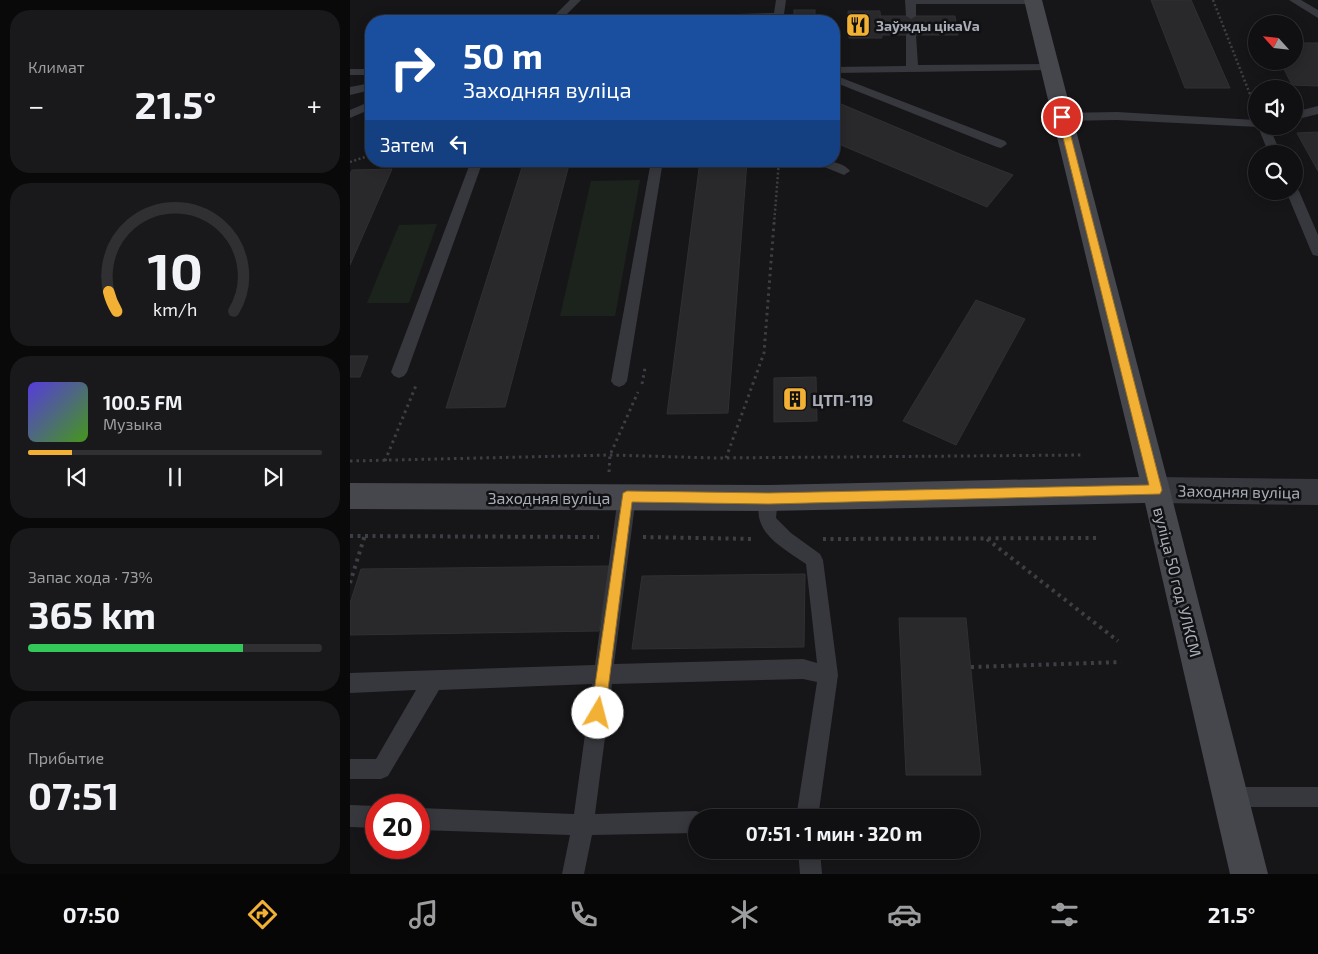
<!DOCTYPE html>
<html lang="ru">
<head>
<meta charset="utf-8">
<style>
	body { margin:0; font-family:"Exo 2",sans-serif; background:#19191b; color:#f1f3f6; height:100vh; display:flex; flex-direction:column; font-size:19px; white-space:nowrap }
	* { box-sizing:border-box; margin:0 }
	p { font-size:16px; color:#9c9d9f }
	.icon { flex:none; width:28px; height:28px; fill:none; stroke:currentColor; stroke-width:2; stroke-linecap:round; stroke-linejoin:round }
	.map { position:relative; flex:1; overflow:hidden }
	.details { display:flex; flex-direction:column; gap:10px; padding:10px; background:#09090a; width:350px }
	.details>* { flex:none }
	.banner { position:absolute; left:15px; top:15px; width:475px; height:152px; border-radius:20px; box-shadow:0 2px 12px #0003,0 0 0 1px #303032; background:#1a4fa0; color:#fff; overflow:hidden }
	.needle { width:32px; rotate:297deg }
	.buttons { position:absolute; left:898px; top:15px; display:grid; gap:10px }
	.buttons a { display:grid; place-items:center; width:55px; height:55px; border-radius:50%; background:#101012; box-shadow:0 2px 12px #0003,0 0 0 1px #303032; font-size:25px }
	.speed { position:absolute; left:15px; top:794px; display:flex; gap:10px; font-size:25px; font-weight:700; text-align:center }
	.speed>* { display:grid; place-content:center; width:65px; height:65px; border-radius:50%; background:#101012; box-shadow:0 2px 12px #0003,0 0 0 1px #303032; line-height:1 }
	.speed .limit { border:8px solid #d22; background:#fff; color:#111 }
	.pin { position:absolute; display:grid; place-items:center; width:42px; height:42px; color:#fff; margin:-21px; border:2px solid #fff; border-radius:50%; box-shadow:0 1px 5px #0007 }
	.me { position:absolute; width:55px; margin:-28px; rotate:8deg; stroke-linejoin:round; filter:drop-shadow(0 0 4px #0008) }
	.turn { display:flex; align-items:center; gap:18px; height:105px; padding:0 15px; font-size:22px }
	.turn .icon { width:65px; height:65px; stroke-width:2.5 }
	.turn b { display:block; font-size:35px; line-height:42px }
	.then { display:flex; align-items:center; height:48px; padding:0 15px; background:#0003; gap:10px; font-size:19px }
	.big { font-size:38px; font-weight:700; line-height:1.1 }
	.details .widget { flex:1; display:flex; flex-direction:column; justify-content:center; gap:8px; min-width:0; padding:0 18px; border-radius:20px; background:#19191b }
	.details .dial { align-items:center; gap:0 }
	.dial svg { height:130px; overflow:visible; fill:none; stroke:#303032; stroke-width:7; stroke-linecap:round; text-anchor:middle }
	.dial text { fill:#f1f3f6; stroke:none }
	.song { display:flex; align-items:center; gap:15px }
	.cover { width:60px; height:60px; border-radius:8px; background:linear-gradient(135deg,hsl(250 70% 55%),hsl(100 70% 35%)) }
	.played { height:5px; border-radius:2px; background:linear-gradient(90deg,#f2b134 15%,#303032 15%) }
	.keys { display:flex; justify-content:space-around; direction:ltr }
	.heat { display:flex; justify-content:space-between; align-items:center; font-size:28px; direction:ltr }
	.charge { height:8px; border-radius:4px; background:linear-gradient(90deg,#34c759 73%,#303032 0) }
	.trip { position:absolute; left:338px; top:809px; width:292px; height:50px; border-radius:25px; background:#101012; box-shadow:0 2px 12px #0003,0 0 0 1px #303032; font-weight:700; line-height:50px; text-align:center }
	.tab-bar { display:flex; height:80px; justify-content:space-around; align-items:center; background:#060607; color:#9c9d9f }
	.tab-bar .icon { width:35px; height:35px }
	.tab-bar .on { color:#f2b134 }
	.tab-bar b { font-size:22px; color:#f1f3f6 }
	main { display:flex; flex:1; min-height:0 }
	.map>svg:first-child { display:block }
</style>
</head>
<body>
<main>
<section class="details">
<div class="widget"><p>Климат</p>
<div class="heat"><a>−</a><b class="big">21.5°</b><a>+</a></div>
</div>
<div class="widget dial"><svg viewBox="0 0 100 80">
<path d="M14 69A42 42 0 1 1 86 69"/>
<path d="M14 69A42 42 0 0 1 9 57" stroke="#f2b134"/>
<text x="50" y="56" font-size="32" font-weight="700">10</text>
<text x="50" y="72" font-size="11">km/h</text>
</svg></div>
<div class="widget">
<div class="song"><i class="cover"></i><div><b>100.5 FM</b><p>Музыка</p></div></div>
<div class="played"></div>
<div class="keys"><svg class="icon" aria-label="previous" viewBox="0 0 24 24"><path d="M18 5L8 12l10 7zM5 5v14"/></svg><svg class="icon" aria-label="pause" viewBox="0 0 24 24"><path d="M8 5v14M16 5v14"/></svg><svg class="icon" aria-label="next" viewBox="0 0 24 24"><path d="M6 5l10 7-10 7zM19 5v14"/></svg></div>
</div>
<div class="widget"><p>Запас хода · 73%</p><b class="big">365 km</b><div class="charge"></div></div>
<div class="widget"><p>Прибытие</p><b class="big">07:51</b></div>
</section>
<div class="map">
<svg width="968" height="874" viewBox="0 0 968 874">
	<rect width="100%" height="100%" fill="#161618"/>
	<g fill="#1c231d">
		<polygon points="290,180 265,316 210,316 241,181"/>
		<polygon points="87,224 59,303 17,303 49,225"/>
	</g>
	<g fill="#29292c" stroke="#303034">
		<polygon points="801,0 841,0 880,88 835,88"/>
		<rect x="444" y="10" width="21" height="11"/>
		<polygon points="498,11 530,11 532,38 499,38"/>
		<polygon points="530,16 605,16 608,35 532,35"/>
		<polygon points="944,43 968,43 968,86 942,85 930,61 944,61"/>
		<polygon points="484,101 612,155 663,175 637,207 484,142"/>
		<polygon points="968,132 968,171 947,133"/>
		<polygon points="174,161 220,161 155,407 96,408"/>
		<polygon points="350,161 397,161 378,413 317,414"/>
		<polygon points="42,169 0,265 0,174 2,170"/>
		<polygon points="626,300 675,319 606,445 553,421"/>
		<polygon points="0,356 18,356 10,377 0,377"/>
		<polygon points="466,377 467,421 424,422 424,378"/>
		<polygon points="259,566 249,631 0,635 0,603 11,569"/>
		<polygon points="455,574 454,647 282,649 292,576"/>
		<polygon points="549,618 616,618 631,775 556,775"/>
	</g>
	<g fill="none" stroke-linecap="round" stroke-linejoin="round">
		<g stroke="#3d3f44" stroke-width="2.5" stroke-dasharray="2 2.5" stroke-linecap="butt">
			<polyline points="863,0 905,107"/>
			<polyline points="0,162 21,155"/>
			<polyline points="424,224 429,161"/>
		</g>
		<g stroke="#3d3f44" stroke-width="3" stroke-dasharray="2.5 4" stroke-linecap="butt">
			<polyline points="292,384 295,368"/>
			<polyline points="376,458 414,353 424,223"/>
			<polyline points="0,461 260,455 365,458 734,455"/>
			<polyline points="35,461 67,383"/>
			<polyline points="259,472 260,455 288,392"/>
		</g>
		<g stroke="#3d3f44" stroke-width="4" stroke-dasharray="3 4.5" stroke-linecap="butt">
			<polyline points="0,536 249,537"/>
			<polyline points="293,537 404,539"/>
			<polyline points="473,539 748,538"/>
			<polyline points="637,539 768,641"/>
			<polyline points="0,583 15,535"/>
			<polyline points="621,667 771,662"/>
		</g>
		<g fill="#37383d" fill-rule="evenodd">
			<polygon points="220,0 231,0 210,21 199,21"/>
			<polygon points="426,0 436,0 433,21 423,21 423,19 240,21 245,18 424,13"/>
			<polygon points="555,0 688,0 688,1 683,4 566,4 566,16 561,19 556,16"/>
			<polygon points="939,0 951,0 968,10 968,18"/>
			<polygon points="561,32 566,35 568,65 700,64 706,67 700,70 484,73 484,67 556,66 556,35"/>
			<rect x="0" y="69" width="21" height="6"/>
			<polygon points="484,75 655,141 657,144 651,148 647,147 484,82"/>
			<polygon points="21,83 21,90 0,95 0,87"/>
			<polygon points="21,101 21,109 0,118 0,110"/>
			<polygon points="968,106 968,114 944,120 944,112"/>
			<polygon points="767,112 906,120 906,126 919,126 931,154 919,154 908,127 767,120 712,121 706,117 712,113"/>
			<polygon points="121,161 133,161 57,372 54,376 49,378 44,376 41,372"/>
			<polygon points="301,161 313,161 277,381 274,385 269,387 264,385 261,381"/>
			<path d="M465 161C477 161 492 161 500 171L494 175 467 164Z"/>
			<polygon points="944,187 949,191 968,235 968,256 963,255 961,251 936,191 944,191"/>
			<path d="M277 489 283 492 286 497 264 664 453 659 467 663 456 564C430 546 396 529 413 493L419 490 425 493 428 498 426 518 441 533 470 554 473 560 488 675 468 818H446L467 682 453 679 262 684 245 814 346 811 354 814 355 818H346V833L242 835 234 874H212L220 835 69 830V808L224 814 242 684 89 690 38 776 31 779H0V759H26L66 690 0 693V673L245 665 268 497 271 492Z"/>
			<polygon points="881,787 968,787 968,807 881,807 874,804 871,797 874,790"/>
			<polygon points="0,805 26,806 26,828 0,827"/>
			<polygon points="448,850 470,850 472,874 450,874"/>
		</g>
		<polygon fill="#37383d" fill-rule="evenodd" points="806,477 968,479 968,505 806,503 796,499 792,490 796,481"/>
		<polygon fill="#45474d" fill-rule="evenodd" points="674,0 692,0 820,490 918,874 880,874 795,503 419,511 0,509 0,483 419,485 789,477"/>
	</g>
	<polygon fill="#f2b134" stroke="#9d7322" points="712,114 716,117 812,490 810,494 419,504 282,502 255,713 253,718 248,720 243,718 241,713 273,493 277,491 419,493 799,485 708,117"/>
	<defs>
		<symbol id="restaurant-square" viewBox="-11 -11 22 22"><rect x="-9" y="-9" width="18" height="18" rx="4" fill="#f2b134" stroke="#111113"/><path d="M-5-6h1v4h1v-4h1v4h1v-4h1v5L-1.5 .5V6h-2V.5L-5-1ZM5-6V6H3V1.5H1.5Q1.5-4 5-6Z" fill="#111"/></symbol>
		<symbol id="building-square" viewBox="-11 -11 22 22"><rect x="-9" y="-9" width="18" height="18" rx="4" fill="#f2b134" stroke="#111113"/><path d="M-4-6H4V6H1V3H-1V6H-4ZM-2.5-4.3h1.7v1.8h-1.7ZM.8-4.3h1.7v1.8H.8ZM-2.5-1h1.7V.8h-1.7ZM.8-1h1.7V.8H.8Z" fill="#111"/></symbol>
	</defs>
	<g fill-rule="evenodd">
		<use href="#restaurant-square" x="494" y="11" width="28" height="28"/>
		<use href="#building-square" x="431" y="385" width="28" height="28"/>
	</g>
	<g text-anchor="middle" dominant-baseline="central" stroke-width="5" stroke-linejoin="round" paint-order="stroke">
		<g font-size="14" font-weight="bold" fill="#a8adb8" stroke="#111113" text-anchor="start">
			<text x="526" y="25">Заўжды цікаVа</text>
		</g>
		<g font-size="16" font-weight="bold" fill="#a8adb8" stroke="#111113" text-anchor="start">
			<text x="462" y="399">ЦТП-119</text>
		</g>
		<g font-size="16" fill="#a8adb8" stroke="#111113">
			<text transform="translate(889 491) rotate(1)">Заходняя вуліца</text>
			<text x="199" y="497">Заходняя вуліца</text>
			<text transform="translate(828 582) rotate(76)">вуліца 50 год УЛКСМ</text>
		</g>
	</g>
</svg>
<div class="buttons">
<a><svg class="needle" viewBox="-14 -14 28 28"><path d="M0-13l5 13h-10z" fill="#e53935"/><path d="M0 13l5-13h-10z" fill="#9c9d9f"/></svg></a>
<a><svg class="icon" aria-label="sound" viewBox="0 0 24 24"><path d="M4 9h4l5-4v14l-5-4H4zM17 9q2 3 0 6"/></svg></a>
<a><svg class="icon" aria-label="search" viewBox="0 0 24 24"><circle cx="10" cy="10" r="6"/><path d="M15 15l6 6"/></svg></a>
</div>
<div class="speed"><div class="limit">20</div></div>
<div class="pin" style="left:712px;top:117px;background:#d93025"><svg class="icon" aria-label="arrive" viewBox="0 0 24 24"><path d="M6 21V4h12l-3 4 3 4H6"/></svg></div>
<svg class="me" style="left:248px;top:713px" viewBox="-20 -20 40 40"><circle r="19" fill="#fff"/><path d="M0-13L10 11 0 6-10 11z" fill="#f2b134"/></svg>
<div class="trip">07:51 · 1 мин · 320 m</div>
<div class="banner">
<div class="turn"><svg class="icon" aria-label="right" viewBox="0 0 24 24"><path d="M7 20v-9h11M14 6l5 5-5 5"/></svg><div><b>50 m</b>Заходняя вуліца</div></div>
<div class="then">Затем<svg class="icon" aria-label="left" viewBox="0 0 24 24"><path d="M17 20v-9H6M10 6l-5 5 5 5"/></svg></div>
</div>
</div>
</main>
<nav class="tab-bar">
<b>07:50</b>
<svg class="icon on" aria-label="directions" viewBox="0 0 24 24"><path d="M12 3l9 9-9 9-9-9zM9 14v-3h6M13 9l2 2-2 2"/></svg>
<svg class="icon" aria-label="music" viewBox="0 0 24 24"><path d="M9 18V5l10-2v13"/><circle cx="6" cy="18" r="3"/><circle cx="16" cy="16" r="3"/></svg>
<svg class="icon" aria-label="phone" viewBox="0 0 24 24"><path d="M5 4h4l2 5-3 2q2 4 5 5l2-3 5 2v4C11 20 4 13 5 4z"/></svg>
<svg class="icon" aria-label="climate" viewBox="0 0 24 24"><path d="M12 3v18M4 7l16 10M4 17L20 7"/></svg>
<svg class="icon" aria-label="car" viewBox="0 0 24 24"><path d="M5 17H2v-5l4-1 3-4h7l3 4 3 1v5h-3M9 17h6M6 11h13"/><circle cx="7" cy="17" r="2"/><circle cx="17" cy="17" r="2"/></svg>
<svg class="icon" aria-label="filters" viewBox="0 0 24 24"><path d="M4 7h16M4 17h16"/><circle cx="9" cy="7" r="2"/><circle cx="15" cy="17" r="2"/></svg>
<b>21.5°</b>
</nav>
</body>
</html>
